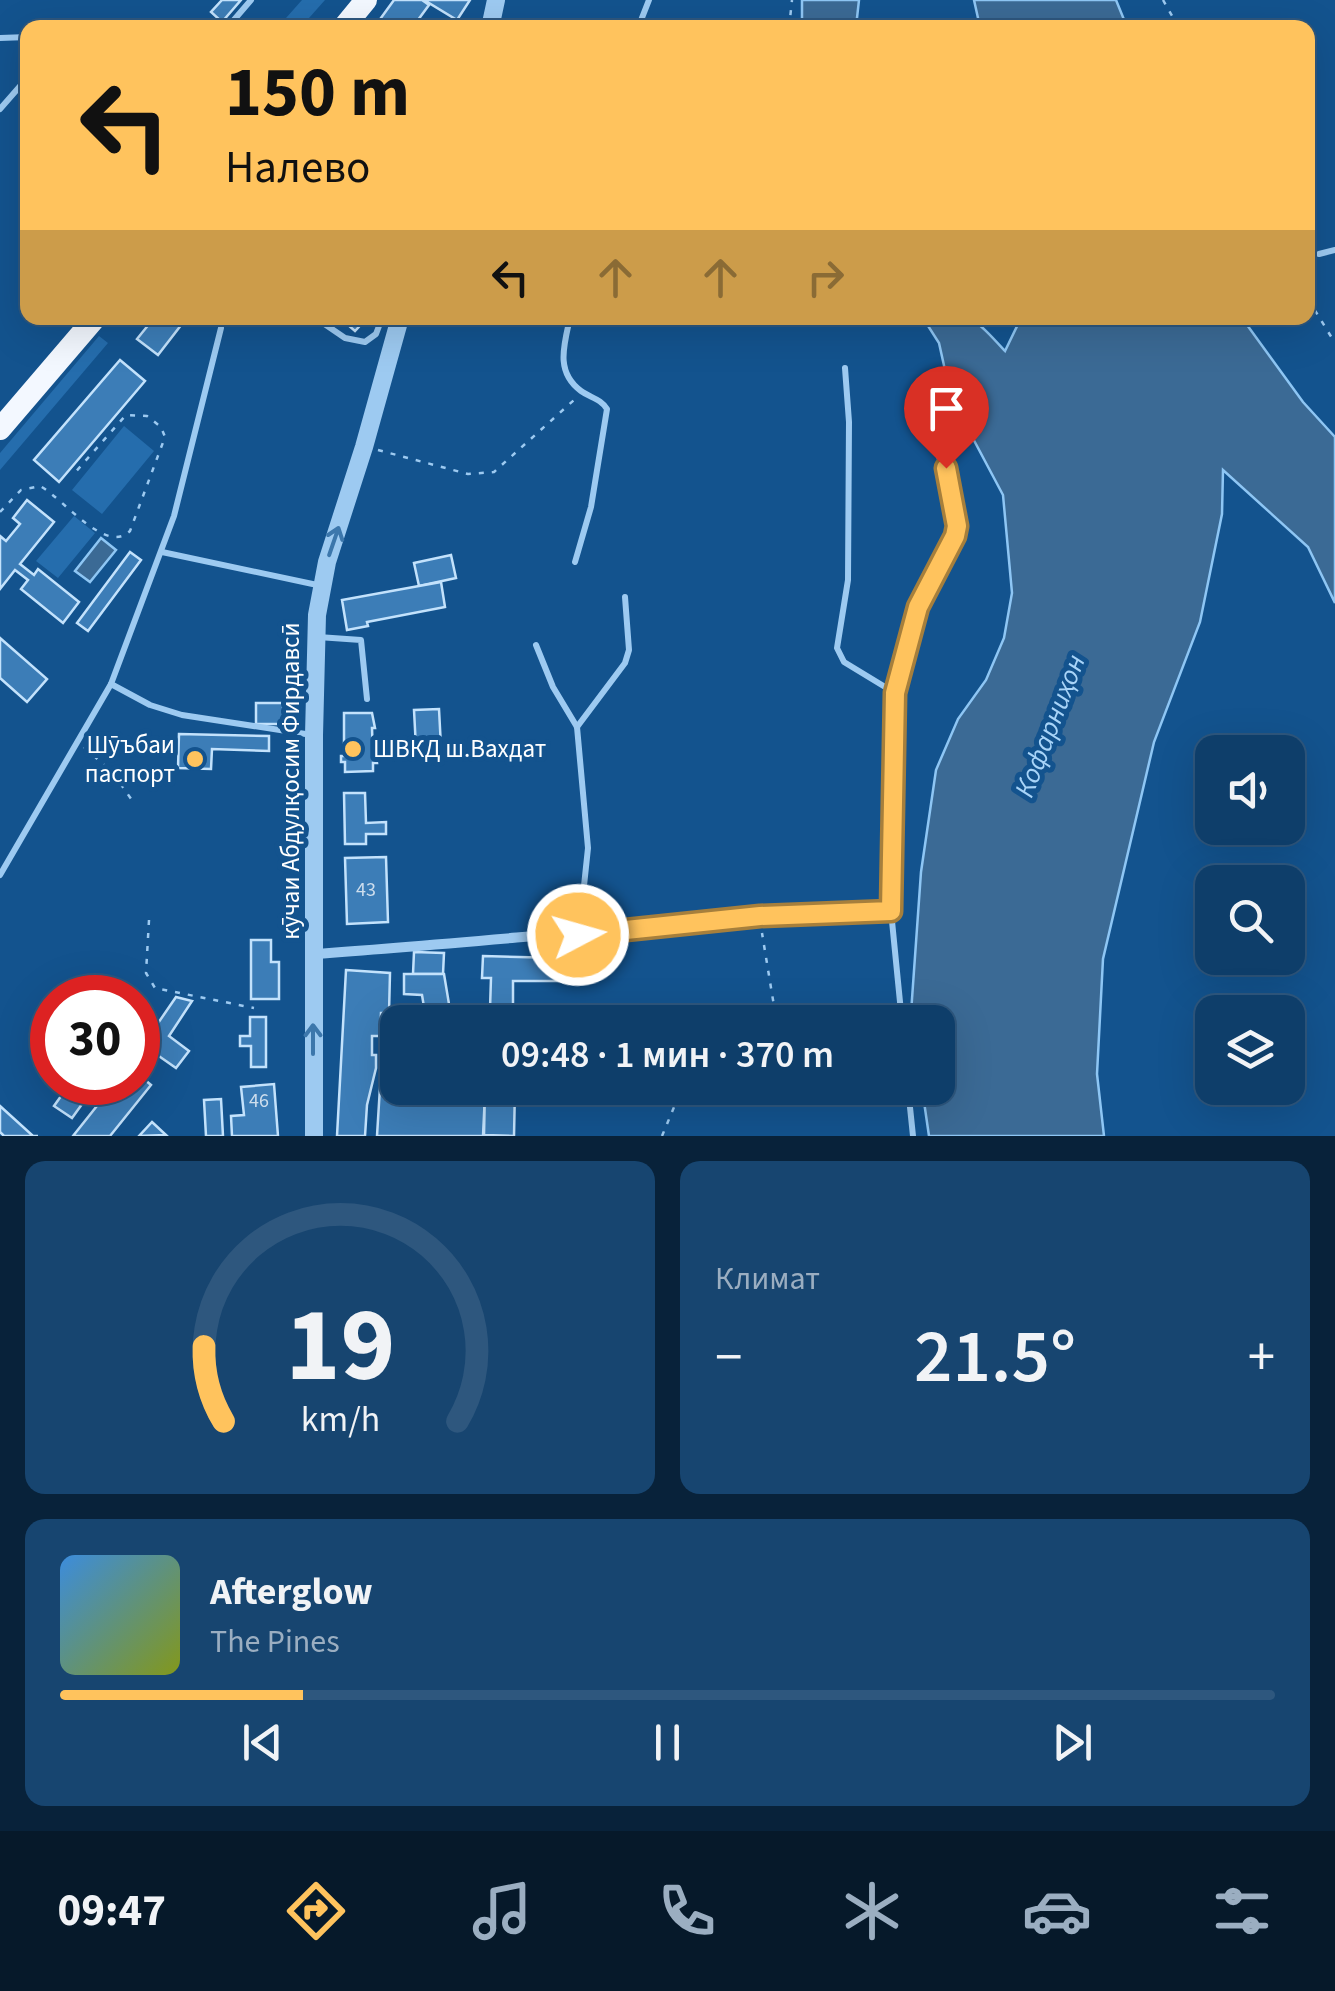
<!DOCTYPE html>
<html lang="ru">
<head>
<meta charset="utf-8">
<style>
	body { margin:0; font-family:"Source Sans 3",sans-serif; background:#174570; color:#f1f3f6; height:100vh; display:flex; flex-direction:column; font-size:38px; white-space:nowrap }
	* { box-sizing:border-box; margin:0 }
	p { font-size:32px; color:#9baec1 }
	.icon { flex:none; width:55px; height:55px; fill:none; stroke:currentColor; stroke-width:2; stroke-linecap:round; stroke-linejoin:round }
	.map { position:relative; height:1136px; overflow:hidden }
	.panel { display:flex; flex-direction:column; gap:25px; padding:25px; background:#08223a; flex:1 }
	.panel>* { flex:none }
	.hud { position:absolute; left:20px; top:20px; width:1295px; height:305px; border-radius:20px; box-shadow:0 10px 40px #0002,0 0 0 2px #2e577e; background:#ffc35d; color:#111; overflow:hidden }
	.fabs { position:absolute; left:1195px; top:735px; display:grid; gap:20px }
	.fabs a { display:grid; place-items:center; width:110px; height:110px; border-radius:20px; background:#0e3e6a; box-shadow:0 10px 40px #0002,0 0 0 2px #2e577e; font-size:50px }
	.speed { position:absolute; left:30px; top:975px; display:flex; gap:20px; font-size:50px; font-weight:700; text-align:center }
	.speed>* { display:grid; place-content:center; width:130px; height:130px; border-radius:50%; background:#0e3e6a; box-shadow:0 10px 40px #0002,0 0 0 2px #2e577e; line-height:1 }
	.speed .limit { border:15px solid #d22; background:#fff; color:#111 }
	.pin { position:absolute; display:grid; place-items:center; width:85px; height:85px; color:#fff; margin:-102px -42px; border-radius:50% 50% 50% 0; rotate:-45deg; box-shadow:0 0 10px #0007 }
	.pin .icon { rotate:45deg }
	.me { position:absolute; width:110px; margin:-55px; rotate:84deg; stroke-linejoin:round; filter:drop-shadow(0 0 8px #0008) }
	.turn { display:flex; align-items:center; gap:35px; height:210px; padding:0 40px; font-size:45px }
	.turn .icon { width:130px; height:130px; stroke-width:2.5 }
	.turn b { display:block; font-size:70px; line-height:85px }
	.lanes { display:flex; align-items:center; height:95px; padding:0 40px; background:#0003; justify-content:center; gap:50px; direction:ltr }
	.lanes .off { opacity:.35 }
	.big { font-size:75px; font-weight:600; line-height:1.1 }
	.panel .widget { flex:1; display:flex; flex-direction:column; justify-content:center; gap:15px; min-width:0; padding:0 35px; border-radius:20px; background:#174570 }
	.panel .dial { align-items:center; gap:0 }
	.dial svg { height:260px; overflow:visible; fill:none; stroke:#2e577e; stroke-width:7; stroke-linecap:round; text-anchor:middle }
	.dial text { fill:#f1f3f6; stroke:none }
	.song { display:flex; align-items:center; gap:30px }
	.cover { width:120px; height:120px; border-radius:15px; background:linear-gradient(135deg,hsl(210 70% 55%),hsl(70 70% 35%)) }
	.played { height:10px; border-radius:5px; background:linear-gradient(90deg,#ffc35d 20%,#2e577e 20%) }
	.keys { display:flex; justify-content:space-around; direction:ltr }
	.heat { display:flex; justify-content:space-between; align-items:center; font-size:55px; direction:ltr }
	.panel .tiles { flex:1; display:grid; gap:25px; grid-template-columns:1fr 1fr }
	.widget:last-child { grid-column:span 2 }
	.trip { position:absolute; left:380px; top:1005px; width:575px; height:100px; border-radius:20px; background:#0e3e6a; box-shadow:0 10px 40px #0002,0 0 0 2px #2e577e; font-weight:600; line-height:100px; text-align:center }
	.menu { display:flex; height:160px; justify-content:space-around; align-items:center; background:#06192a; color:#9baec1 }
	.menu .icon { width:70px; height:70px }
	.menu .selected { color:#ffc35d }
	.menu b { font-size:45px; color:#f1f3f6 }
	.map>svg:first-child { display:block }
</style>
</head>
<body>
<div class="map">
<svg width="1335" height="1136" viewBox="0 0 1335 1136">
	<rect width="100%" height="100%" fill="#13538e"/>
	<g fill="#256dad">
		<polygon points="302,0 325,0 301,27 278,27"/>
		<polygon points="99,336 108,343 0,470 0,453"/>
		<polygon points="124,426 154,451 102,514 72,490"/>
		<polygon points="74,516 95,533 58,578 36,561"/>
	</g>
	<g fill="#3b6a95" stroke="#8ec6f4" stroke-width="2.5">
		<polygon points="802,0 859,0 856,27 802,27"/>
		<polygon points="974,0 1116,0 1127,27 980,27"/>
		<path d="M923 318C974 317 970 313 1005 351L1021 318H1242L1303 402 1335 437V603L1308 547 1223 470 1222 514 1200 622 1154 742 1103 959 1097 1074 1104 1136H929L922 1088H938V1022H913L911 1013 921 872 936 770 958 719 986 680 1004 638 1012 593 1003 495 951 397 939 343Z"/>
		<polygon points="101,538 116,550 90,582 75,571"/>
	</g>
	<g fill="#3c7db7" stroke="#c3e2fc" stroke-width="2.5">
		<polygon points="222,0 241,0 222,22 211,12"/>
		<polygon points="394,0 422,0 429,5 418,20 423,23 419,28 385,28 378,22"/>
		<polygon points="424,0 470,0 457,20"/>
		<polygon points="154,318 185,320 158,355 137,339"/>
		<polygon points="340,318 367,318 355,331"/>
		<polygon points="120,360 145,381 59,482 34,460"/>
		<polygon points="27,500 54,522 20,564 34,575 38,569 79,602 63,623 21,589 28,580 15,570 0,589 0,536 6,541 20,524 13,518"/>
		<polygon points="130,552 141,560 88,631 77,623"/>
		<polygon points="451,555 456,578 419,586 414,563"/>
		<polygon points="441,582 445,607 367,622 368,626 347,630 342,600"/>
		<polygon points="0,638 47,679 27,702 0,678"/>
		<rect x="256" y="703" width="27" height="21"/>
		<polygon points="439,709 441,747 416,748 414,710"/>
		<polygon points="344,713 372,713 375,728 372,728 373,756 376,756 377,763 373,763 373,771 345,772 345,762 341,762 341,756 344,756"/>
		<polygon points="179,734 269,736 269,751 212,749 211,769 178,768"/>
		<polygon points="344,793 365,793 366,823 386,822 386,834 366,834 366,844 345,844"/>
		<polygon points="386,857 388,922 347,924 345,858"/>
		<polygon points="251,940 271,940 271,962 279,962 279,999 251,999"/>
		<polygon points="414,952 444,953 443,974 413,974"/>
		<polygon points="483,956 560,958 559,963 587,964 586,981 513,981 513,1010 490,1009 491,978 482,978"/>
		<polygon points="346,970 390,973 389,1013 381,1013 380,1036 372,1036 372,1055 376,1055 376,1068 367,1105 365,1136 337,1136"/>
		<polygon points="404,974 444,974 452,1022 435,1022 435,1007 424,1007 422,995 404,994"/>
		<polygon points="176,997 192,1001 169,1036 189,1051 176,1068 143,1045"/>
		<polygon points="250,1017 266,1017 266,1067 251,1067 251,1046 240,1046 240,1036 250,1036"/>
		<polygon points="138,1074 151,1085 110,1136 73,1136 116,1082 138,1082"/>
		<polygon points="71,1082 98,1082 72,1118 54,1106"/>
		<polygon points="274,1084 278,1136 232,1136 231,1116 244,1115 241,1087"/>
		<polygon points="380,1087 485,1094 483,1136 377,1136"/>
		<polygon points="501,1088 533,1089 515,1088 514,1136 484,1135 485,1089"/>
		<polygon points="221,1099 223,1136 206,1136 204,1100"/>
		<polygon points="0,1106 33,1136 38,1136 4,1136 0,1132"/>
		<polygon points="152,1122 166,1135 139,1136"/>
	</g>
	<g fill="none" stroke-linecap="round" stroke-linejoin="round">
		<g stroke="#9dcaf1" stroke-width="2.5" stroke-dasharray="5 8" stroke-linecap="butt">
			<polyline points="1163,0 1179,28"/>
			<polyline points="789,28 792,0"/>
			<polyline points="1308,299 1335,343"/>
			<polyline points="378,450 468,474 494,472 574,400"/>
			<path d="M0 512 21 490 40 486C65 500 106 555 130 531L165 437 161 427 147 416 126 415 72 476"/>
			<polyline points="84,747 113,773 134,803"/>
			<polyline points="149,920 146,973 155,988 254,1008"/>
			<polyline points="762,1022 771,1016 774,1006 762,933"/>
			<polyline points="662,1136 682,1088"/>
		</g>
		<g stroke="#9dcaf1" stroke-width="6">
			<polyline points="227,28 251,0"/>
			<polyline points="638,28 649,0"/>
			<polyline points="0,38 28,37"/>
			<polyline points="0,109 28,77"/>
			<polyline points="1319,254 1335,250"/>
			<path d="M570 318C564 345 555 372 581 391 591 398 601 399 607 409L591 507 575 562"/>
			<polyline points="323,323 345,338 365,342 376,334 382,318"/>
			<polyline points="845,368 849,422 848,580 837,648 844,662 895,693 891,911 902,1022"/>
			<polyline points="162,552 322,586"/>
			<polyline points="318,637 361,640 367,699"/>
			<polyline points="536,645 553,687 577,727 588,848 579,933"/>
			<polyline points="111,684 150,705 182,715 312,735"/>
			<polyline points="577,727 625,663 629,650 625,597"/>
			<polyline points="0,875 111,684 174,516 221,328"/>
			<polyline points="908,1088 913,1136"/>
		</g>
		<g stroke="#9dcaf1" stroke-width="10">
			<polyline points="895,693 917,607 951,546 957,526 928,398"/>
			<path d="M315 954C507 940 699 919 891 911"/>
		</g>
		<g stroke="#9dcaf1" stroke-width="18">
			<polyline points="490,28 496,0"/>
			<polyline points="314,1136 314,735 317,615 327,562 364,447 400,318"/>
		</g>
		<g stroke="#f3f8ff" stroke-width="22">
			<polyline points="343,28 366,0"/>
			<polyline points="0,429 95,318"/>
		</g>
	</g>
	<defs><path id="oneway-shaft" d="M-6 0H5M1.5-3L5.5 0L1.5 3" fill="none" stroke-width="1.6" stroke-linecap="round" stroke-linejoin="round" transform="scale(2.5)"/></defs>
	<g stroke="#3c77ac">
		<use href="#oneway-shaft" transform="translate(334 541) rotate(-71)"/>
		<use href="#oneway-shaft" transform="translate(313 1039) rotate(-90)"/>
	</g>
	<g fill="none" stroke-linecap="round" stroke-linejoin="round">
		<defs>
			<polyline id="route" points="578,935 760,916 891,911 895,693 918,607 955,536 957,526 946,468"/>
		</defs>
		<use href="#route" stroke="#a67f3c" stroke-width="25"/>
		<use href="#route" stroke="#ffc35d" stroke-width="18"/>
	</g>
	<g fill="#ffc35d" stroke="#13538e" stroke-width="4">
		<circle cx="353" cy="749" r="10"/>
		<circle cx="195" cy="759" r="10"/>
	</g>
	<g text-anchor="middle" dominant-baseline="central" stroke-width="10" stroke-linejoin="round" paint-order="stroke">
		<g font-size="20" fill="#cedeed">
			<text x="366" y="890">43</text>
			<text x="259" y="1101">46</text>
		</g>
		<g font-size="25" fill="#fff" stroke="#13538e" text-anchor="end">
			<text x="175" y="745">Шӯъбаи<tspan x="175" dy="29">паспорт</tspan></text>
			<text x="373" y="749" text-anchor="start">ШВКД ш.Вахдат</text>
		</g>
		<g font-size="25" fill="#fff" stroke="#13538e">
			<text transform="translate(291 781) rotate(-90)">кӯчаи Абдулқосим Фирдавсӣ</text>
		</g>
		<g font-size="28" font-style="italic" fill="#a8d4f8" stroke="#13538e">
			<text transform="translate(1050 726) rotate(-69)">Кофарниҳон</text>
		</g>
	</g>
</svg>
<div class="fabs">
<a><svg class="icon" aria-label="sound" viewBox="0 0 24 24"><path d="M4 9h4l5-4v14l-5-4H4zM17 9q2 3 0 6"/></svg></a>
<a><svg class="icon" aria-label="search" viewBox="0 0 24 24"><circle cx="10" cy="10" r="6"/><path d="M15 15l6 6"/></svg></a>
<a><svg class="icon" aria-label="layers" viewBox="0 0 24 24"><path d="M12 4l9 5-9 5-9-5zM3 14l9 5 9-5"/></svg></a>
</div>
<div class="speed"><div class="limit">30</div></div>
<div class="pin" style="left:946px;top:468px;background:#d93025"><svg class="icon" aria-label="arrive" viewBox="0 0 24 24"><path d="M6 21V4h12l-3 4 3 4H6"/></svg></div>
<svg class="me" style="left:578px;top:935px" viewBox="-20 -20 40 40"><circle r="17" fill="#ffc35d" stroke="#fff" stroke-width="3"/><path d="M0-11L8 9 0 5-8 9z" fill="#fff"/></svg>
<div class="trip">09:48 · 1 мин · 370 m</div>
<div class="hud">
<div class="turn"><svg class="icon" aria-label="left" viewBox="0 0 24 24"><path d="M17 20v-9H6M10 6l-5 5 5 5"/></svg><div><b>150 m</b>Налево</div></div>
<div class="lanes"><svg class="icon" aria-label="left" viewBox="0 0 24 24"><path d="M17 20v-9H6M10 6l-5 5 5 5"/></svg><svg class="icon off" aria-label="ahead" viewBox="0 0 24 24"><path d="M12 20V5M6 11l6-6 6 6"/></svg><svg class="icon off" aria-label="ahead" viewBox="0 0 24 24"><path d="M12 20V5M6 11l6-6 6 6"/></svg><svg class="icon off" aria-label="right" viewBox="0 0 24 24"><path d="M7 20v-9h11M14 6l5 5-5 5"/></svg></div>
</div>
</div>
<section class="panel">
<div class="tiles">
<div class="widget dial"><svg viewBox="0 0 100 80">
<path d="M14 69A42 42 0 1 1 86 69"/>
<path d="M14 69A42 42 0 0 1 8 46" stroke="#ffc35d"/>
<text x="50" y="56" font-size="32" font-weight="700">19</text>
<text x="50" y="72" font-size="11">km/h</text>
</svg></div>
<div class="widget"><p>Климат</p>
<div class="heat"><a>−</a><b class="big">21.5°</b><a>+</a></div>
</div>
<div class="widget">
<div class="song"><i class="cover"></i><div><b>Afterglow</b><p>The Pines</p></div></div>
<div class="played"></div>
<div class="keys"><svg class="icon" aria-label="previous" viewBox="0 0 24 24"><path d="M18 5L8 12l10 7zM5 5v14"/></svg><svg class="icon" aria-label="pause" viewBox="0 0 24 24"><path d="M8 5v14M16 5v14"/></svg><svg class="icon" aria-label="next" viewBox="0 0 24 24"><path d="M6 5l10 7-10 7zM19 5v14"/></svg></div>
</div>
</div>
</section>
<nav class="menu">
<b>09:47</b>
<svg class="icon selected" aria-label="directions" viewBox="0 0 24 24"><path d="M12 3l9 9-9 9-9-9zM9 14v-3h6M13 9l2 2-2 2"/></svg>
<svg class="icon" aria-label="music" viewBox="0 0 24 24"><path d="M9 18V5l10-2v13"/><circle cx="6" cy="18" r="3"/><circle cx="16" cy="16" r="3"/></svg>
<svg class="icon" aria-label="phone" viewBox="0 0 24 24"><path d="M5 4h4l2 5-3 2q2 4 5 5l2-3 5 2v4C11 20 4 13 5 4z"/></svg>
<svg class="icon" aria-label="climate" viewBox="0 0 24 24"><path d="M12 3v18M4 7l16 10M4 17L20 7"/></svg>
<svg class="icon" aria-label="car" viewBox="0 0 24 24"><path d="M5 17H2v-5l4-1 3-4h7l3 4 3 1v5h-3M9 17h6M6 11h13"/><circle cx="7" cy="17" r="2"/><circle cx="17" cy="17" r="2"/></svg>
<svg class="icon" aria-label="filters" viewBox="0 0 24 24"><path d="M4 7h16M4 17h16"/><circle cx="9" cy="7" r="2"/><circle cx="15" cy="17" r="2"/></svg>
</nav>
</body>
</html>
